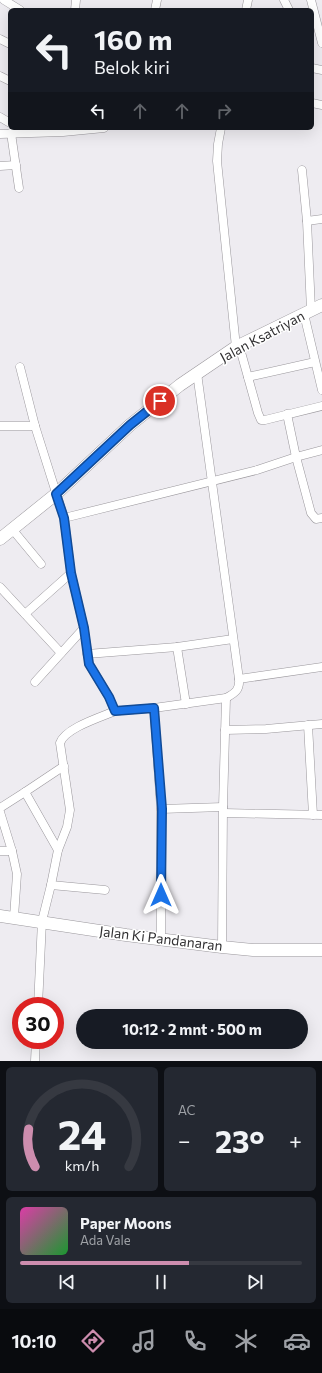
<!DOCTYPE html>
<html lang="id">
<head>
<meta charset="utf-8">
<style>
	body { margin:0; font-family:Commissioner,sans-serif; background:#242831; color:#f1f3f6; height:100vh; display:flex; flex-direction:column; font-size:15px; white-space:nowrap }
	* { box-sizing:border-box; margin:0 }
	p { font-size:13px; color:#9ea1a6 }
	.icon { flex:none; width:22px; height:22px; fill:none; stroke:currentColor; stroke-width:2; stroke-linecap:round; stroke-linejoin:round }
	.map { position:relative; height:1061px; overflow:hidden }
	.details { display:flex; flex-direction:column; gap:6px; padding:6px; background:#0d0f14; flex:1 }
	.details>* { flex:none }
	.top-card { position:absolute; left:8px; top:8px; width:306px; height:122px; border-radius:6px; box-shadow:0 4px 16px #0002; background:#171b24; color:#f1f3f6; overflow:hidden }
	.speed { position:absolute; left:12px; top:997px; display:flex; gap:8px; font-size:20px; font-weight:700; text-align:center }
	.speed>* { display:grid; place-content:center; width:52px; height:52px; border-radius:50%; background:#171b24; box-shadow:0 4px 16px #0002; line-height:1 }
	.speed .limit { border:6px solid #d22; background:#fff; color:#111 }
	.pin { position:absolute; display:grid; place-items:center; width:34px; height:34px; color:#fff; margin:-17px; border:2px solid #fff; border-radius:50%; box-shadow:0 1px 4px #0007 }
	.me { position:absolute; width:44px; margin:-22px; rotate:0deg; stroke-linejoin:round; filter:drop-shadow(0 0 3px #0008) }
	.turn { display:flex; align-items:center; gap:14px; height:84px; padding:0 20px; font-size:18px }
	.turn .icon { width:52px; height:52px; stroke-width:2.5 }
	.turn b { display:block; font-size:28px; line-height:34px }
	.lanes { display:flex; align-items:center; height:38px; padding:0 20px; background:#0003; justify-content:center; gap:20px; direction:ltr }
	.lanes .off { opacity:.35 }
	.big { font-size:30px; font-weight:700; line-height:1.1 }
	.details .card { flex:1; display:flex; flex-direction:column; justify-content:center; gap:6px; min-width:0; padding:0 14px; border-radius:6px; background:#242831 }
	.details .dial { align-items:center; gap:0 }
	.dial svg { height:104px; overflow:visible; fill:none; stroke:#363941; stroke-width:7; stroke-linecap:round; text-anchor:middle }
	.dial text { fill:#f1f3f6; stroke:none }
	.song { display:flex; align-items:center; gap:12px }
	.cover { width:48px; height:48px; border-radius:6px; background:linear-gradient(135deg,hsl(320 70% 55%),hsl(130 70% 35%)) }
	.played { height:4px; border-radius:2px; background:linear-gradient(90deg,#cd8dae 60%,#363941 60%) }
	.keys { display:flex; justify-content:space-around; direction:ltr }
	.heat { display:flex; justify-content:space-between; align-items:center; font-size:22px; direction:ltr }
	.details .tiles { flex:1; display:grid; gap:6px; grid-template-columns:1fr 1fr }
	.card:last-child { grid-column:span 2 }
	.trip { position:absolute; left:76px; top:1009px; width:232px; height:40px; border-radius:20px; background:#171b24; box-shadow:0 4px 16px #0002; font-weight:700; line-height:40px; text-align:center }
	.tab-bar { display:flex; height:64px; justify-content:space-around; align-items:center; background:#090b0e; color:#9ea1a6 }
	.tab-bar .icon { width:28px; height:28px }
	.tab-bar .selected { color:#cd8dae }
	.tab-bar b { font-size:18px; color:#f1f3f6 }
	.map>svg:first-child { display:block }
</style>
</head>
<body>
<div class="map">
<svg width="322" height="1061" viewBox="0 0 322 1061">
	<rect width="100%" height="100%" fill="#eeecf1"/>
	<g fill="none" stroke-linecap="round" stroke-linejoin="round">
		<defs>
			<g id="street">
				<polyline points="4,0 20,10"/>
				<polyline points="284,0 289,10"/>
				<polyline points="311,0 322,43"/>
				<polyline points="75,10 76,0"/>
				<polyline points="155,10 157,0"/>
				<polyline points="246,10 248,0"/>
				<polyline points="0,39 10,44"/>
				<polyline points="312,68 322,70"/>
				<polyline points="0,76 10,81"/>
				<polyline points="312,103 322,105"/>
				<polyline points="0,117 10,123"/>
				<polyline points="221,128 218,144 217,161 236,347"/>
				<polyline points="11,133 19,188"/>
				<polyline points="0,134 63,132 104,128"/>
				<polyline points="0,166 16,165"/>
				<polyline points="302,170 307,221 311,310"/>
				<polyline points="307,221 322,219"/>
				<polyline points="304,314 322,390"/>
				<polyline points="239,345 258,413 261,420 265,420 322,406"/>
				<path d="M20 367 35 426 64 518 71 573 84 628 89 664 109 697 115 711C101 717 65 728 60 743L70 810 67 827 58 850 51 885 42 921 38 1006"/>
				<polyline points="248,377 315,362"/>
				<polyline points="287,414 296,457 311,513 316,519 322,518"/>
				<polyline points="0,426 35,426"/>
				<polyline points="64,518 257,470 296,457 322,450"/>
				<polyline points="12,529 41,564"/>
				<polyline points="0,587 61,653"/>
				<polyline points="25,614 71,573"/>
				<polyline points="177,647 186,704"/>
				<polyline points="87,654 177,647 233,639"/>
				<polyline points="239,679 322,667"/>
				<polyline points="35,682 84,628"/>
				<polyline points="154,708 161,809 161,938"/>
				<path d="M115 711 154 708 226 698C235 693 240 690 239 679L197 373"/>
				<polyline points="308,725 313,815"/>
				<polyline points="225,730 266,729 322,724"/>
				<polyline points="25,792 58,850"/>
				<polyline points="0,808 25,792 64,766"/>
				<polyline points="161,809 223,807"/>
				<polyline points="0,812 12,851 17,874 14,917"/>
				<polyline points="224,813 322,815"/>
				<polyline points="0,851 12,851"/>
				<polyline points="51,885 105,890"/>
				<polyline points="222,947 223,807 226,698"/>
				<polyline points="35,1061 36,1040"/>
			</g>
			<g id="secondary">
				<polyline points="0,539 56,494 130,425 180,385 236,347 322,305"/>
				<polyline points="0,916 126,935 222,947 253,950 322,950"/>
			</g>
		</defs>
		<use href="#street" stroke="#9a979c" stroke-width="9"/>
		<use href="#secondary" stroke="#9a979c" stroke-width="13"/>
		<use href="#street" stroke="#fff" stroke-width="8"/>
		<use href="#secondary" stroke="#fff" stroke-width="12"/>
	</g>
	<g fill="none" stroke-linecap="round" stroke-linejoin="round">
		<defs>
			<polyline id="route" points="160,401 130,425 56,494 64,518 71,573 84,628 89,664 109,697 115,711 154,708 162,809 161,895"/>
		</defs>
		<use href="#route" stroke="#114b97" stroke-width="10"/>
		<use href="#route" stroke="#1a73e8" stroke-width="7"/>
	</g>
	<g text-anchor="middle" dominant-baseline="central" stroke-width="3" stroke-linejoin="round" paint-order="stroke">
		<g font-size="14" fill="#323133" stroke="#fff">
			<text transform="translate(262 336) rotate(-28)">Jalan Ksatriyan</text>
			<text transform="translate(161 938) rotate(7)">Jalan Ki Pandanaran</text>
		</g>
	</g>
</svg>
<div class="speed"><div class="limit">30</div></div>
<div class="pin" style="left:160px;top:401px;background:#d93025"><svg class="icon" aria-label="arrive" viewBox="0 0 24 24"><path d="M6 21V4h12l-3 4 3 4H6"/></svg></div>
<svg class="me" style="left:161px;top:895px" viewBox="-20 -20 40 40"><path d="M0-17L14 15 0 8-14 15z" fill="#1a73e8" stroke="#fff" stroke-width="4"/></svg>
<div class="trip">10:12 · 2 mnt · 500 m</div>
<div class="top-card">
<div class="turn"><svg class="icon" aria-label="left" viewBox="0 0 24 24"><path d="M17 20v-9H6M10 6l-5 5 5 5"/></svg><div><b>160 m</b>Belok kiri</div></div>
<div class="lanes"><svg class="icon" aria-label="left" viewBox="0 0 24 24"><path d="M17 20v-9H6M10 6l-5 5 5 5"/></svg><svg class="icon off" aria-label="ahead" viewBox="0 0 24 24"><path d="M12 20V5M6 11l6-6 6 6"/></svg><svg class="icon off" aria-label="ahead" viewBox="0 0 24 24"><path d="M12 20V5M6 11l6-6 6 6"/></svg><svg class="icon off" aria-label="right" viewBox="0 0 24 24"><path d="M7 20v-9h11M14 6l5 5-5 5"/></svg></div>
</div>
</div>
<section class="details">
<div class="tiles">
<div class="card dial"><svg viewBox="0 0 100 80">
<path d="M14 69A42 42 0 1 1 86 69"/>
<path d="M14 69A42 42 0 0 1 9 40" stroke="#cd8dae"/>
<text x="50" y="56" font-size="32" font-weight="700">24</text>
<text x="50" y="72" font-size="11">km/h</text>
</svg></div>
<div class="card"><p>AC</p>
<div class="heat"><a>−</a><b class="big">23°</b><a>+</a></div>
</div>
<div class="card">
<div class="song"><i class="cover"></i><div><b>Paper Moons</b><p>Ada Vale</p></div></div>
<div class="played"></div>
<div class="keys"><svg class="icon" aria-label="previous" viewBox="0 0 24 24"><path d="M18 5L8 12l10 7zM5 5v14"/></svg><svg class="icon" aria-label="pause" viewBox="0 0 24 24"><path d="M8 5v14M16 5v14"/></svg><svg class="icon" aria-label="next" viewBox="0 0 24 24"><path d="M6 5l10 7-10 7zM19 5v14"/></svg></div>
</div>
</div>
</section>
<nav class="tab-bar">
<b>10:10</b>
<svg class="icon selected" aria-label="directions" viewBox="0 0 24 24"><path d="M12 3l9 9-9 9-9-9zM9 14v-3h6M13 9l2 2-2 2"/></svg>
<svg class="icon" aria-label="music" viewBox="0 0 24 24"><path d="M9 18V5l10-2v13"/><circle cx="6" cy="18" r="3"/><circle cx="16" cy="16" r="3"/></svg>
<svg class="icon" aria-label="phone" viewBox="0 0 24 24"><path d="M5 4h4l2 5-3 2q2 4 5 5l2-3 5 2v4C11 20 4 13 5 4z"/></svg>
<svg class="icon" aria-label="climate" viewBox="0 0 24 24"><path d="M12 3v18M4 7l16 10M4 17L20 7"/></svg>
<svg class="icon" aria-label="car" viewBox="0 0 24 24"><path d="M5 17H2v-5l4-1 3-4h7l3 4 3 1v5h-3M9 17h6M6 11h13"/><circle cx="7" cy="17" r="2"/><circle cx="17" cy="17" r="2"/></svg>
</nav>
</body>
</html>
